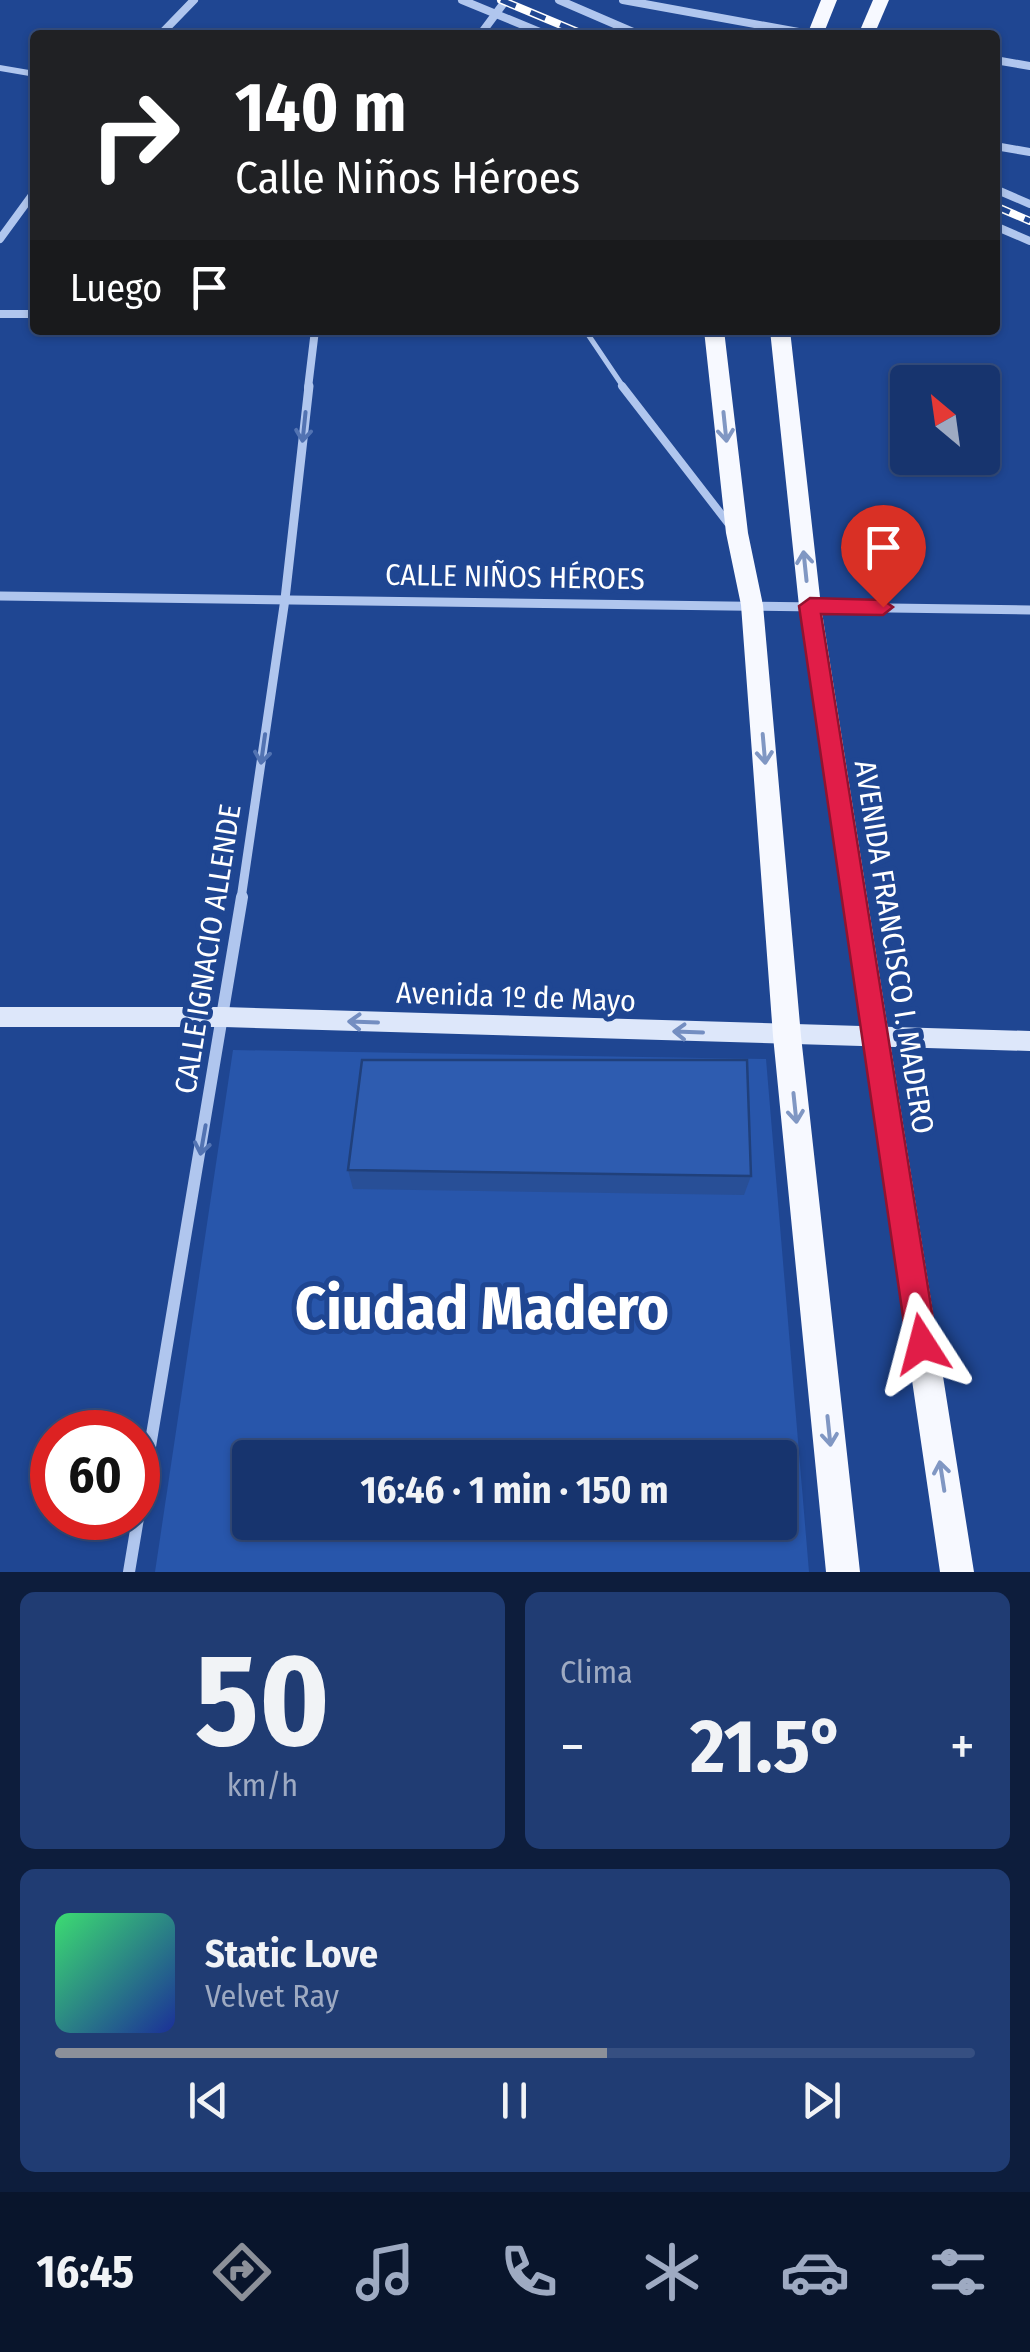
<!DOCTYPE html>
<html lang="es">
<head>
<meta charset="utf-8">
<style>
	body { margin:0; font-family:"Fira Sans Condensed",sans-serif; background:#203c73; color:#f1f3f6; height:100vh; display:flex; flex-direction:column; font-size:38px; white-space:nowrap }
	* { box-sizing:border-box; margin:0 }
	p { font-size:32px; color:#9eaac2 }
	.icon { flex:none; width:55px; height:55px; fill:none; stroke:currentColor; stroke-width:2; stroke-linecap:round; stroke-linejoin:round }
	.map { position:relative; height:1572px; overflow:hidden }
	.side { display:flex; flex-direction:column; gap:20px; padding:20px; background:#0d1d3c; flex:1 }
	.side>* { flex:none }
	.top-card { position:absolute; left:30px; top:30px; width:970px; height:305px; border-radius:10px; box-shadow:0 2px 8px #0004,0 0 0 2px #364f81; background:#202124; color:#fff; overflow:hidden }
	.needle { width:65px; rotate:331deg }
	.controls { position:absolute; left:890px; top:365px; display:grid; gap:20px }
	.controls a { display:grid; place-items:center; width:110px; height:110px; border-radius:10px; background:#17346e; box-shadow:0 2px 8px #0004,0 0 0 2px #364f81; font-size:50px }
	.speed { position:absolute; left:30px; top:1410px; display:flex; gap:20px; font-size:50px; font-weight:700; text-align:center }
	.speed>* { display:grid; place-content:center; width:130px; height:130px; border-radius:50%; background:#17346e; box-shadow:0 2px 8px #0004,0 0 0 2px #364f81; line-height:1 }
	.speed .limit { border:15px solid #d22; background:#fff; color:#111 }
	.pin { position:absolute; display:grid; place-items:center; width:85px; height:85px; color:#fff; margin:-102px -42px; border-radius:50% 50% 50% 0; rotate:-45deg; box-shadow:0 0 10px #0007 }
	.pin .icon { rotate:45deg }
	.me { position:absolute; width:110px; margin:-55px; rotate:351deg; stroke-linejoin:round; filter:drop-shadow(0 0 8px #0008) }
	.turn { display:flex; align-items:center; gap:35px; height:210px; padding:0 40px; font-size:45px }
	.turn .icon { width:130px; height:130px; stroke-width:2.5 }
	.turn b { display:block; font-size:70px; line-height:85px }
	.then { display:flex; align-items:center; height:95px; padding:0 40px; background:#0003; gap:20px; font-size:38px }
	.big { font-size:75px; font-weight:700; line-height:1.1 }
	.side .card { flex:1; display:flex; flex-direction:column; justify-content:center; gap:15px; min-width:0; padding:0 35px; border-radius:15px; background:#203c73 }
	.side .dial { align-items:center; gap:0 }
	.dial b { font-size:130px; line-height:1 }
	.song { display:flex; align-items:center; gap:30px }
	.cover { width:120px; height:120px; border-radius:15px; background:linear-gradient(135deg,hsl(140 70% 55%),hsl(230 70% 35%)) }
	.played { height:10px; border-radius:5px; background:linear-gradient(90deg,#8c9099 60%,#364f81 60%) }
	.keys { display:flex; justify-content:space-around; direction:ltr }
	.heat { display:flex; justify-content:space-between; align-items:center; font-size:55px; direction:ltr }
	.side .tiles { flex:1; display:grid; gap:20px; grid-template-columns:1fr 1fr }
	.card:last-child { grid-column:span 2 }
	.trip { position:absolute; left:232px; top:1440px; width:565px; height:100px; border-radius:10px; background:#17346e; box-shadow:0 2px 8px #0004,0 0 0 2px #364f81; font-weight:700; line-height:100px; text-align:center }
	.tab-bar { display:flex; height:160px; justify-content:space-around; align-items:center; background:#09152c; color:#9eaac2 }
	.tab-bar .icon { width:70px; height:70px }
	.tab-bar .selected { color:#8c9099 }
	.tab-bar b { font-size:45px; color:#f1f3f6 }
	.map>svg:first-child { display:block }
</style>
</head>
<body>
<div class="map">
<svg width="1030" height="1572" viewBox="0 0 1030 1572">
	<rect width="100%" height="100%" fill="#1f4692"/>
	<path fill="#2856ab" fill-rule="evenodd" d="M233 1050 766 1059 809 1572H155ZM250 1458H780V1522H250Z"/>
	<g fill="none" stroke-linecap="round" stroke-linejoin="round">
		<polyline stroke="#b0c6ee" stroke-width="5" points="585,330 624,388"/>
		<polyline stroke="#b0c6ee" stroke-width="8" points="622,386 728,523"/>
		<g stroke="#b0c6ee" stroke-width="8">
			<polyline points="462,0 547,35"/>
			<polyline points="559,0 640,35"/>
			<polyline points="623,0 815,35"/>
			<polyline points="160,35 194,0"/>
			<polyline points="480,35 506,0"/>
			<polyline points="995,60 1030,66"/>
			<polyline points="995,146 1030,152"/>
			<polyline points="995,189 1030,204"/>
			<polyline points="995,226 1030,241"/>
			<polyline points="0,239 35,191"/>
			<polyline points="0,314 35,314"/>
			<polyline points="308,388 315,330"/>
		</g>
		<g stroke="#b0c6ee" stroke-width="9">
			<polyline points="0,596 1030,610"/>
			<polyline points="241,899 285,599 309,386"/>
		</g>
		<polyline stroke="#b0c6ee" stroke-width="12" points="129,1572 242,897"/>
		<polygon fill="#b0c6ee" fill-rule="evenodd" points="0,65 35,71 35,77 0,71"/>
		<polygon fill="#dde7fa" fill-rule="evenodd" points="0,1007 224,1007 1030,1031 1030,1051 224,1027 0,1027"/>
		<g fill="#f7f9ff" fill-rule="evenodd">
			<polygon points="821,0 837,0 823,35 807,35"/>
			<polygon points="873,0 889,0 874,35 858,35"/>
			<polygon points="704,330 724,330 748,533 763,605 801,1036 860,1572 826,1572 773,1036 741,605 726,533"/>
			<polygon points="770,330 790,330 821,606 974,1572 940,1572 799,606"/>
		</g>
		<defs>
			<g id="rail">
				<polyline points="501,0 585,35"/>
				<polyline points="995,206 1030,221"/>
			</g>
		</defs>
		<use href="#rail" stroke="#fff" stroke-width="8"/>
		<use href="#rail" stroke="#1f4692" stroke-width="5" stroke-dasharray="16" stroke-linecap="butt"/>
	</g>
	<polygon fill="#284f97" points="348,1170 751,1176 744,1195 353,1189"/>
	<polygon fill="#2e5cb0" stroke="#20407b" stroke-width="2.5" points="362,1060 747,1060 751,1176 348,1170"/>
	<defs><path id="oneway-shaft" d="M-6 0H5M1.5-3L5.5 0L1.5 3" fill="none" stroke-width="1.6" stroke-linecap="round" stroke-linejoin="round" transform="scale(2.5)"/></defs>
	<g stroke="#5273b2">
		<use href="#oneway-shaft" transform="translate(304 427) rotate(96)"/>
		<use href="#oneway-shaft" transform="translate(263 749) rotate(98)"/>
		<use href="#oneway-shaft" transform="translate(203 1140) rotate(100)"/>
	</g>
	<g stroke="#8097c3">
		<use href="#oneway-shaft" transform="translate(725 427) rotate(84)"/>
		<use href="#oneway-shaft" transform="translate(805 566) rotate(-96)"/>
		<use href="#oneway-shaft" transform="translate(764 749) rotate(85)"/>
		<use href="#oneway-shaft" transform="translate(795 1108) rotate(84)"/>
		<use href="#oneway-shaft" transform="translate(829 1431) rotate(84)"/>
		<use href="#oneway-shaft" transform="translate(942 1476) rotate(-99)"/>
	</g>
	<g stroke="#748ec1">
		<use href="#oneway-shaft" transform="translate(363 1022) rotate(-178)"/>
		<use href="#oneway-shaft" transform="translate(688 1032) rotate(-178)"/>
	</g>
	<polygon fill="#e11d48" stroke="#92132f" stroke-width="2.5" points="810,598 883,600 893,607 883,615 821,614 937,1344 932,1354 922,1358 912,1354 907,1344 799,606"/>
	<g text-anchor="middle" dominant-baseline="central" stroke-width="10" stroke-linejoin="round" paint-order="stroke">
		<g font-size="30" fill="#fff" stroke="#1f4692">
			<text transform="translate(515 577) rotate(1)">CALLE NIÑOS HÉROES</text>
			<text transform="translate(894 947) rotate(81)">AVENIDA FRANCISCO I. MADERO</text>
			<text transform="translate(208 949) rotate(-81)">CALLE IGNACIO ALLENDE</text>
			<text transform="translate(516 997) rotate(2)">Avenida 1º de Mayo</text>
		</g>
		<g font-size="60" font-weight="bold" fill="#fff" stroke="#1f4692">
			<text x="482" y="1309">Ciudad Madero</text>
		</g>
	</g>
</svg>
<div class="controls">
<a><svg class="needle" viewBox="-14 -14 28 28"><path d="M0-13l5 13h-10z" fill="#e53935"/><path d="M0 13l5-13h-10z" fill="#9eaac2"/></svg></a>
</div>
<div class="speed"><div class="limit">60</div></div>
<div class="pin" style="left:883px;top:607px;background:#d93025"><svg class="icon" aria-label="arrive" viewBox="0 0 24 24"><path d="M6 21V4h12l-3 4 3 4H6"/></svg></div>
<svg class="me" style="left:922px;top:1344px" viewBox="-20 -20 40 40"><path d="M0-17L14 15 0 8-14 15z" fill="#e11d48" stroke="#fff" stroke-width="4"/></svg>
<div class="trip">16:46 · 1 min · 150 m</div>
<div class="top-card">
<div class="turn"><svg class="icon" aria-label="right" viewBox="0 0 24 24"><path d="M7 20v-9h11M14 6l5 5-5 5"/></svg><div><b>140 m</b>Calle Niños Héroes</div></div>
<div class="then">Luego<svg class="icon" aria-label="arrive" viewBox="0 0 24 24"><path d="M6 21V4h12l-3 4 3 4H6"/></svg></div>
</div>
</div>
<section class="side">
<div class="tiles">
<div class="card dial"><b>50</b><p>km/h</p></div>
<div class="card"><p>Clima</p>
<div class="heat"><a>−</a><b class="big">21.5°</b><a>+</a></div>
</div>
<div class="card">
<div class="song"><i class="cover"></i><div><b>Static Love</b><p>Velvet Ray</p></div></div>
<div class="played"></div>
<div class="keys"><svg class="icon" aria-label="previous" viewBox="0 0 24 24"><path d="M18 5L8 12l10 7zM5 5v14"/></svg><svg class="icon" aria-label="pause" viewBox="0 0 24 24"><path d="M8 5v14M16 5v14"/></svg><svg class="icon" aria-label="next" viewBox="0 0 24 24"><path d="M6 5l10 7-10 7zM19 5v14"/></svg></div>
</div>
</div>
</section>
<nav class="tab-bar">
<b>16:45</b>
<svg class="icon selected" aria-label="directions" viewBox="0 0 24 24"><path d="M12 3l9 9-9 9-9-9zM9 14v-3h6M13 9l2 2-2 2"/></svg>
<svg class="icon" aria-label="music" viewBox="0 0 24 24"><path d="M9 18V5l10-2v13"/><circle cx="6" cy="18" r="3"/><circle cx="16" cy="16" r="3"/></svg>
<svg class="icon" aria-label="phone" viewBox="0 0 24 24"><path d="M5 4h4l2 5-3 2q2 4 5 5l2-3 5 2v4C11 20 4 13 5 4z"/></svg>
<svg class="icon" aria-label="climate" viewBox="0 0 24 24"><path d="M12 3v18M4 7l16 10M4 17L20 7"/></svg>
<svg class="icon" aria-label="car" viewBox="0 0 24 24"><path d="M5 17H2v-5l4-1 3-4h7l3 4 3 1v5h-3M9 17h6M6 11h13"/><circle cx="7" cy="17" r="2"/><circle cx="17" cy="17" r="2"/></svg>
<svg class="icon" aria-label="filters" viewBox="0 0 24 24"><path d="M4 7h16M4 17h16"/><circle cx="9" cy="7" r="2"/><circle cx="15" cy="17" r="2"/></svg>
</nav>
</body>
</html>
